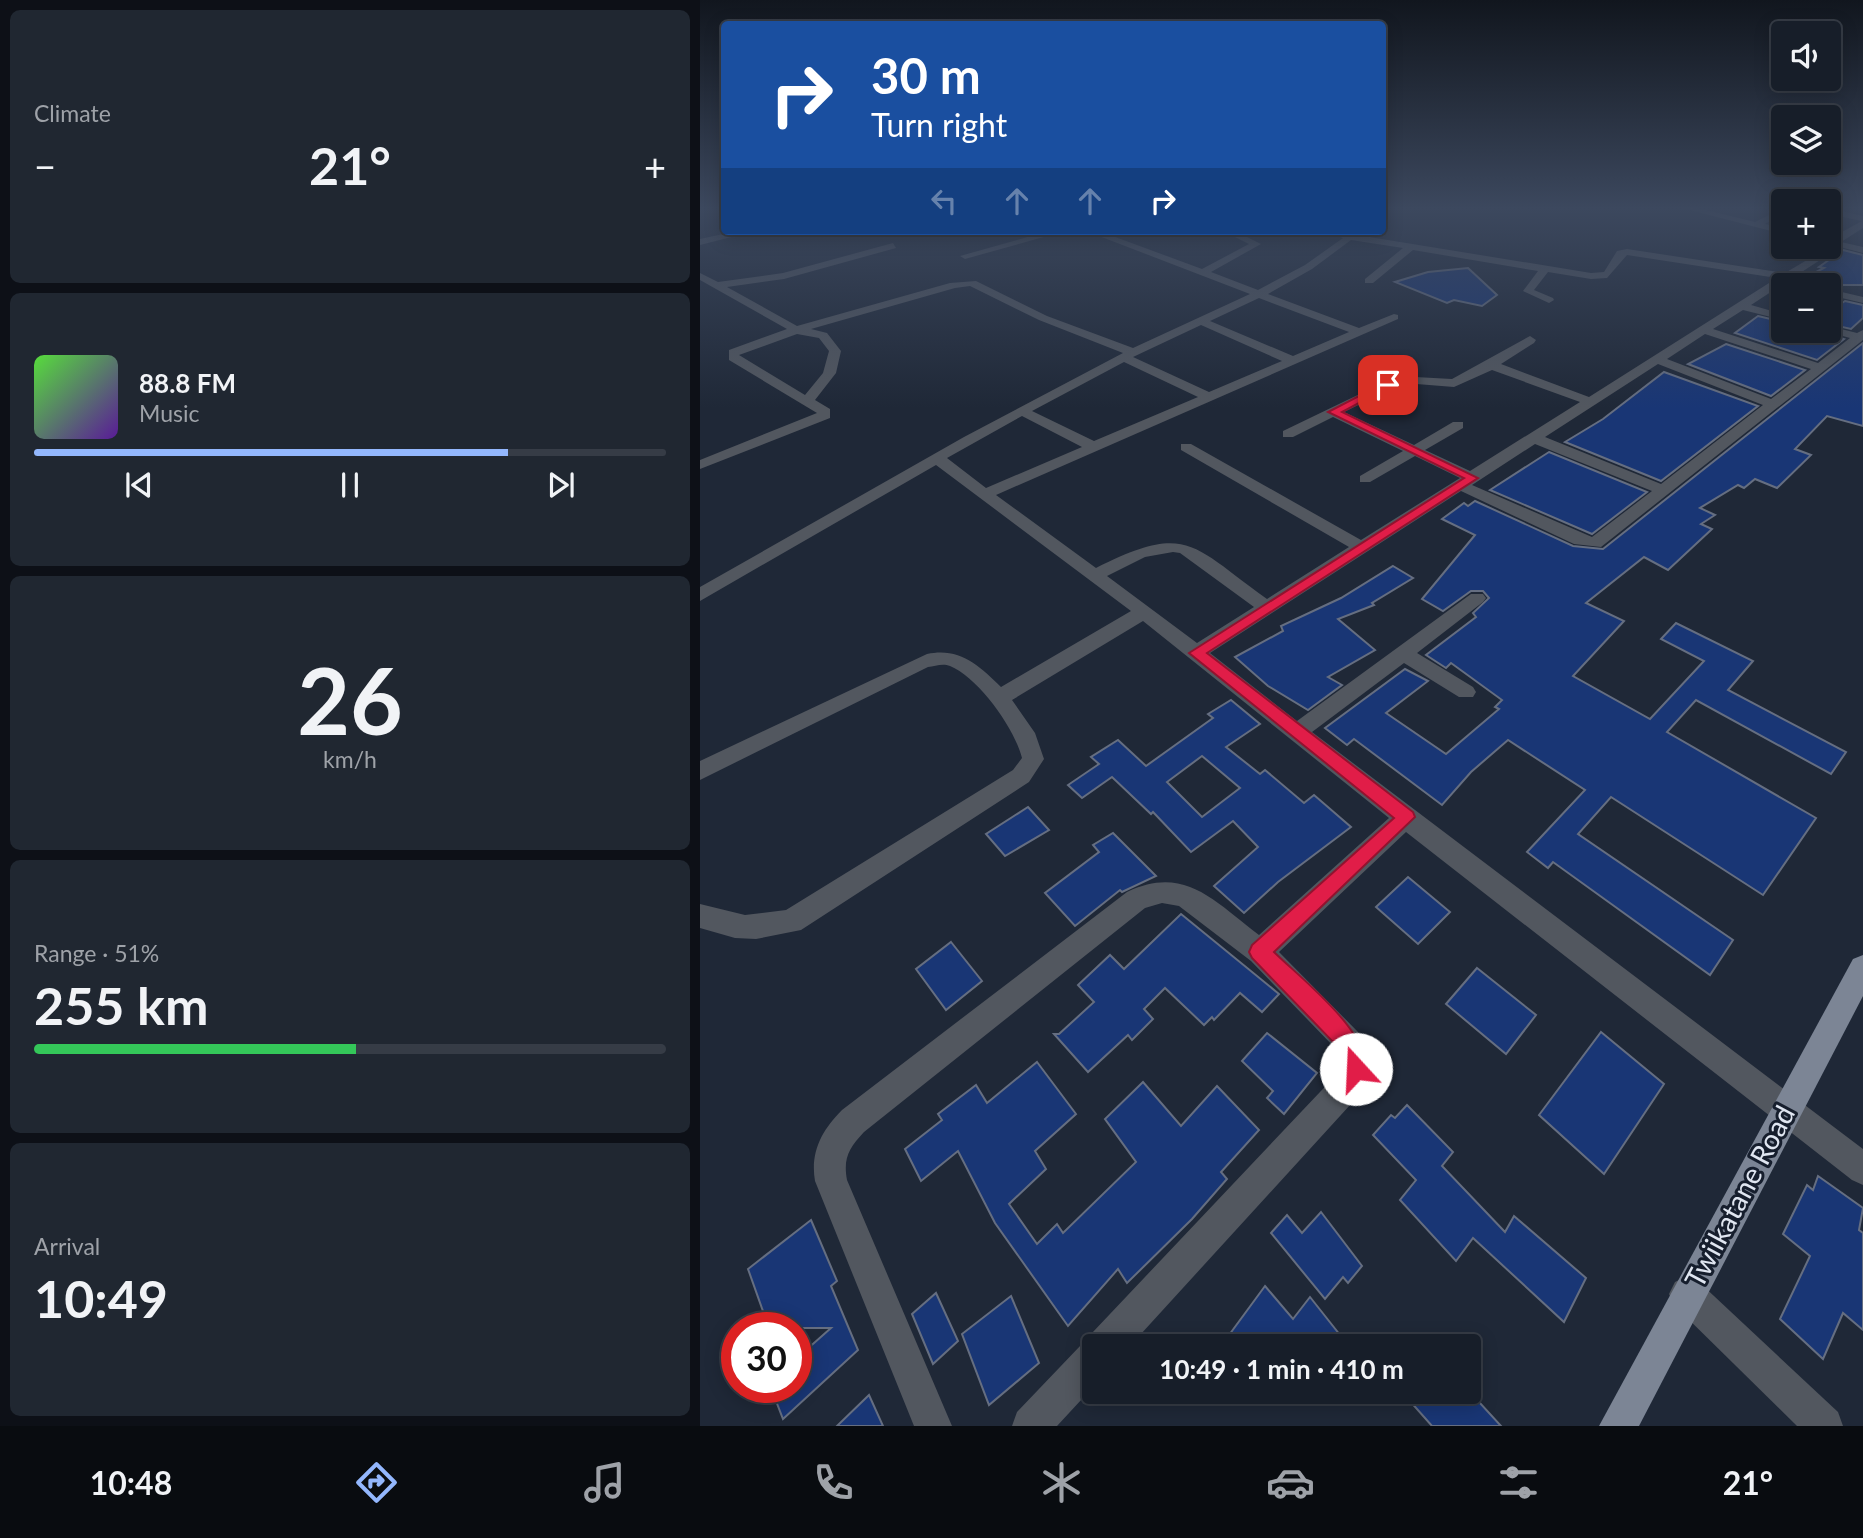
<!DOCTYPE html>
<html lang="en">
<head>
<meta charset="utf-8">
<style>
	body { margin:0; font-family:Lato,sans-serif; background:#202731; color:#f1f3f6; height:100vh; display:flex; flex-direction:column; font-size:26px; white-space:nowrap }
	* { box-sizing:border-box; margin:0 }
	p { font-size:23px; color:#9ea2a8 }
	.icon { flex:none; width:38px; height:38px; fill:none; stroke:currentColor; stroke-width:2; stroke-linecap:round; stroke-linejoin:round }
	.map { position:relative; flex:1; overflow:hidden }
	.drawer { display:flex; flex-direction:column; gap:10px; padding:10px; background:#0d1017; width:700px }
	.drawer>* { flex:none }
	.guide { position:absolute; left:21px; top:21px; width:665px; height:214px; border-radius:7px; box-shadow:0 4px 18px #0003,0 0 0 2px #363c46; background:#1a4fa0; color:#fff; overflow:hidden }
	.tools { position:absolute; left:1071px; top:21px; display:grid; gap:14px }
	.tools a { display:grid; place-items:center; width:70px; height:70px; border-radius:7px; background:#171e29; box-shadow:0 4px 18px #0003,0 0 0 2px #363c46; font-size:35px }
	.speed { position:absolute; left:21px; top:1312px; display:flex; gap:14px; font-size:35px; font-weight:700; text-align:center }
	.speed>* { display:grid; place-content:center; width:91px; height:91px; border-radius:50%; background:#171e29; box-shadow:0 4px 18px #0003,0 0 0 2px #363c46; line-height:1 }
	.speed .limit { border:10px solid #d22; background:#fff; color:#111 }
	.pin { position:absolute; display:grid; place-items:center; width:60px; height:60px; color:#fff; margin:-30px; border-radius:14px; box-shadow:0 4px 10px #0006 }
	.me { position:absolute; width:77px; margin:-38px; rotate:340deg; stroke-linejoin:round; filter:drop-shadow(0 0 5px #0008) }
	.turn { display:flex; align-items:center; gap:24px; height:147px; padding:0 35px; font-size:32px }
	.turn .icon { width:91px; height:91px; stroke-width:2.5 }
	.turn b { display:block; font-size:49px; line-height:60px }
	.lanes { display:flex; align-items:center; height:66px; padding:0 35px; background:#0003; justify-content:center; gap:35px; direction:ltr }
	.lanes .off { opacity:.35 }
	.big { font-size:52px; font-weight:700; line-height:1.1 }
	.drawer .tile { flex:1; display:flex; flex-direction:column; justify-content:center; gap:10px; min-width:0; padding:0 24px; border-radius:10px; background:#202731 }
	.drawer .dial { align-items:center; gap:0 }
	.dial b { font-size:91px; line-height:1 }
	.song { display:flex; align-items:center; gap:21px }
	.cover { width:84px; height:84px; border-radius:10px; background:linear-gradient(135deg,hsl(110 70% 55%),hsl(270 70% 35%)) }
	.played { height:7px; border-radius:4px; background:linear-gradient(90deg,#93b7fd 75%,#363c46 75%) }
	.keys { display:flex; justify-content:space-around; direction:ltr }
	.heat { display:flex; justify-content:space-between; align-items:center; font-size:38px; direction:ltr }
	.charge { height:10px; border-radius:5px; background:linear-gradient(90deg,#34c759 51%,#363c46 0) }
	.trip { position:absolute; left:382px; top:1334px; width:399px; height:70px; border-radius:7px; background:#171e29; box-shadow:0 4px 18px #0003,0 0 0 2px #363c46; font-weight:700; line-height:70px; text-align:center }
	.tab-bar { display:flex; height:112px; justify-content:space-around; align-items:center; background:#090c10; color:#9ea2a8 }
	.tab-bar .icon { width:49px; height:49px }
	.tab-bar .selected { color:#93b7fd }
	.tab-bar b { font-size:32px; color:#f1f3f6 }
	main { display:flex; flex:1; min-height:0 }
	.map>svg:first-child { display:block }
</style>
</head>
<body>
<main>
<section class="drawer">
<div class="tile"><p>Climate</p>
<div class="heat"><a>−</a><b class="big">21°</b><a>+</a></div>
</div>
<div class="tile">
<div class="song"><i class="cover"></i><div><b>88.8 FM</b><p>Music</p></div></div>
<div class="played"></div>
<div class="keys"><svg class="icon" aria-label="previous" viewBox="0 0 24 24"><path d="M18 5L8 12l10 7zM5 5v14"/></svg><svg class="icon" aria-label="pause" viewBox="0 0 24 24"><path d="M8 5v14M16 5v14"/></svg><svg class="icon" aria-label="next" viewBox="0 0 24 24"><path d="M6 5l10 7-10 7zM19 5v14"/></svg></div>
</div>
<div class="tile dial"><b>26</b><p>km/h</p></div>
<div class="tile"><p>Range · 51%</p><b class="big">255 km</b><div class="charge"></div></div>
<div class="tile"><p>Arrival</p><b class="big">10:49</b></div>
</section>
<div class="map">
<svg width="1163" height="1426" viewBox="0 0 1163 1426">
	<rect width="100%" height="100%" fill="#1f2837"/>
	<g fill="#193675" stroke="#656e81" stroke-width="2" fill-rule="evenodd">
		<polygon points="1143,250 1163,255 1163,285 1091,285 1124,268 1119,267"/>
		<polygon points="768,268 797,295 782,306 754,300 747,303 695,282 728,272"/>
		<polygon points="1145,301 1163,305 1163,318 1151,329 1129,324 1129,312"/>
		<polygon points="1058,316 1083,322 1083,331 1122,331 1144,339 1117,360 1035,333"/>
		<polygon points="1163,343 1163,426 1127,416 1095,449 1111,455 1077,488 1055,479 1044,488 1038,485 1000,508 1015,515 1001,524 1012,529 968,570 944,557 886,603 924,621 873,676 950,719 1004,661 961,639 976,623 1053,661 1028,690 1146,752 1131,774 996,700 967,732 1116,818 1063,895 911,797 878,834 1033,940 1010,975 853,862 848,868 827,852 885,790 808,740 771,772 742,805 654,739 647,745 625,728 705,669 728,681 686,713 746,754 799,709 795,707 802,700 751,663 746,668 726,655 776,617 773,613 789,598 783,591 771,591 743,611 722,599 775,535 742,519 764,503 768,506 775,501 873,546 903,549"/>
		<polygon points="1026,344 1105,370 1071,396 988,364"/>
		<polygon points="964,372 1058,406 961,481 865,442 903,419"/>
		<polygon points="849,452 947,492 892,534 790,490"/>
		<polygon points="693,566 713,578 672,603 674,605 638,619 675,650 628,677 642,685 608,710 568,686 535,657 583,631 581,626 641,598"/>
		<path d="M531 700 560 724 526 747 560 774 565 770 604 803 614 795 651 827 578 882 544 913 514 886 558 847 533 821 491 852 453 812 451 814 412 777 382 798 368 785 399 764 391 757 418 740 446 766 513 718 508 714ZM502 756 540 788 502 817 467 782Z"/>
		<polygon points="328,807 349,830 305,856 286,834"/>
		<polygon points="413,833 456,876 422,892 420,890 375,926 345,893 399,852 393,845"/>
		<polygon points="708,877 750,912 718,944 676,907"/>
		<polygon points="481,914 579,994 562,1012 540,993 514,1020 512,1017 504,1025 465,988 444,1009 453,1019 432,1040 428,1035 388,1072 354,1034 359,1034 394,1002 378,985 410,955 424,969"/>
		<polygon points="251,942 282,981 246,1010 216,969"/>
		<polygon points="777,968 836,1015 806,1054 746,1004"/>
		<polygon points="901,1032 964,1084 904,1174 839,1115"/>
		<polygon points="567,1033 617,1073 584,1114 567,1098 573,1091 542,1061"/>
		<polygon points="337,1062 376,1114 335,1151 346,1169 309,1204 337,1244 357,1224 363,1233 436,1162 405,1119 443,1082 481,1126 517,1086 559,1130 521,1172 527,1179 492,1219 427,1283 418,1269 368,1326 295,1223 258,1151 221,1181 205,1149 242,1120 238,1114 276,1085 287,1103"/>
		<polygon points="707,1105 753,1152 742,1166 805,1232 814,1216 886,1278 864,1322 773,1238 756,1261 700,1200 716,1180 673,1135 691,1115 695,1118"/>
		<polygon points="1118,1176 1163,1208 1159,1230 1163,1233 1163,1330 1143,1313 1123,1359 1080,1319 1110,1256 1083,1234 1107,1185 1113,1190"/>
		<polygon points="621,1212 662,1266 648,1283 643,1277 625,1299 571,1233 587,1215 602,1233"/>
		<polygon points="111,1220 137,1281 131,1286 158,1350 83,1419 71,1388 96,1388 96,1359 131,1328 69,1328 48,1269"/>
		<polygon points="565,1286 593,1319 610,1297 640,1335 632,1346 521,1346"/>
		<polygon points="236,1293 258,1341 233,1364 212,1314"/>
		<polygon points="311,1296 339,1363 289,1405 262,1334"/>
		<polygon points="701,1391 769,1391 801,1426 732,1426"/>
		<polygon points="169,1395 183,1426 137,1426"/>
	</g>
	<g fill="none" stroke-linecap="round" stroke-linejoin="round">
		<g fill="#52575f" fill-rule="evenodd">
			<polygon points="982,208 998,208 1055,222 1083,208 1083,213 1065,224 1083,228 1083,234"/>
			<path d="M1129 208 1163 216V228L1141 242 1163 247V253L1140 247 1051 305 1083 314V320L1043 310 1013 329 1118 363 1150 338 1125 331H1129V326L1157 333 1163 330V340L901 547 874 544 761 491 510 653 597 721 771 594H783L786 598 783 602 717 653 773 687 776 692 773 697H759L704 663 612 732 1163 1149V1185L1152 1180 706 832 579 952 660 1034 669 1065 661 1093 430 1346H394V1386L357 1426H312L317 1412 381 1345 388 1342 392 1333 638 1073 640 1060 636 1049 551 961 479 906 462 903 445 908 164 1132C149 1148 143 1158 147 1180L252 1426H214L115 1181C110 1152 122 1130 142 1110L427 892C485 864 515 902 559 935L689 818 443 621 312 700 335 733 344 759 329 782 101 930 56 939 35 938 0 928V904L45 915 86 910 313 770 322 758C315 729 278 677 250 666 243 663 235 666 228 667L0 780V761L227 654C259 647 279 665 301 687L431 611 236 465 0 601V587L264 437 423 353 339 320 270 286 255 288 111 329 127 333 141 351 136 373 115 400 130 409V418L0 469V460L117 413 29 360V350L87 329 0 280V273L18 282 83 273 193 243 196 248 84 279 27 287 97 326 250 283 276 281 347 316 433 348 550 294 386 231H399L502 269 549 244 523 231H535L561 244 511 272 558 290 605 265 643 238 626 231H661L657 235 891 273 904 272 917 251 927 249 1085 273 1129 247V239L1162 221 1129 214ZM651 240 703 248 665 279V283H673L713 250 838 271 823 291 849 303 854 300 853 298 834 290 848 272 891 279 907 278 927 255 1077 278 889 397 801 364 834 343 836 340 830 336 752 379 697 376 583 431V437H593L633 417 703 451 660 476V482H670L715 456 760 478 661 540 491 444H481V450L649 547 567 599C491 545 488 522 396 568L296 495 698 319V315L694 314 659 328 568 294 612 269ZM559 298 649 332 593 356 510 321ZM501 325 582 361 509 392 433 357ZM97 334 119 338 129 351 123 373 105 395 39 355ZM1005 334 1111 369 1071 399 967 359ZM424 362 498 397 394 441 332 411ZM958 364 1063 405 961 484 845 437ZM792 370 880 402 770 471 725 450 763 428V422H753L714 445 644 412 704 383 754 387ZM322 416 382 447 286 488 247 458ZM835 444 952 491 892 537 772 485ZM473 552 480 553 554 607 497 643 407 576 445 557Z"/>
			<polygon points="37,231 55,231 0,245 0,239"/>
			<polygon points="349,231 365,231 265,259 260,256"/>
			<polygon points="1129,289 1163,297 1163,303 1129,295"/>
			<polygon points="987,1276 999,1282 1138,1412 1143,1426 1097,1426 975,1306 969,1294 975,1282"/>
		</g>
		<polygon fill="#7c8595" fill-rule="evenodd" points="1163,955 1163,996 939,1426 899,1426 1153,959"/>
	</g>
	<linearGradient id="sky" x2="0" y2="1"><stop stop-color="#11161e"/><stop offset="0.51" stop-color="#3c485e"/><stop offset="1" stop-color="#3c485e" stop-opacity="0"/></linearGradient>
	<rect width="1163" height="408" fill="url(#sky)"/>
	<path fill="#e11d48" stroke="#92132f" stroke-width="2" d="M684 383 693 385 642 412 778 478 507 653 713 812 715 817 574 952C600 978 679 1038 664 1077L656 1080 648 1077 644 1057 638 1047 552 958 549 952 552 945 694 818 489 653 764 478 628 412Z"/>
	<g text-anchor="middle" dominant-baseline="central" stroke-width="6" stroke-linejoin="round" paint-order="stroke">
		<g font-size="28" fill="#e0e6f1" stroke="#161e2d">
			<text transform="translate(1039 1196) rotate(-62)">Twiikatane Road</text>
		</g>
	</g>
</svg>
<div class="tools">
<a><svg class="icon" aria-label="sound" viewBox="0 0 24 24"><path d="M4 9h4l5-4v14l-5-4H4zM17 9q2 3 0 6"/></svg></a>
<a><svg class="icon" aria-label="layers" viewBox="0 0 24 24"><path d="M12 4l9 5-9 5-9-5zM3 14l9 5 9-5"/></svg></a>
<a>+</a>
<a>−</a>
</div>
<div class="speed"><div class="limit">30</div></div>
<div class="pin" style="left:688px;top:385px;background:#d93025"><svg class="icon" aria-label="arrive" viewBox="0 0 24 24"><path d="M6 21V4h12l-3 4 3 4H6"/></svg></div>
<svg class="me" style="left:656px;top:1069px" viewBox="-20 -20 40 40"><circle r="19" fill="#fff"/><path d="M0-13L10 11 0 6-10 11z" fill="#e11d48"/></svg>
<div class="trip">10:49 · 1 min · 410 m</div>
<div class="guide">
<div class="turn"><svg class="icon" aria-label="right" viewBox="0 0 24 24"><path d="M7 20v-9h11M14 6l5 5-5 5"/></svg><div><b>30 m</b>Turn right</div></div>
<div class="lanes"><svg class="icon off" aria-label="left" viewBox="0 0 24 24"><path d="M17 20v-9H6M10 6l-5 5 5 5"/></svg><svg class="icon off" aria-label="ahead" viewBox="0 0 24 24"><path d="M12 20V5M6 11l6-6 6 6"/></svg><svg class="icon off" aria-label="ahead" viewBox="0 0 24 24"><path d="M12 20V5M6 11l6-6 6 6"/></svg><svg class="icon" aria-label="right" viewBox="0 0 24 24"><path d="M7 20v-9h11M14 6l5 5-5 5"/></svg></div>
</div>
</div>
</main>
<nav class="tab-bar">
<b>10:48</b>
<svg class="icon selected" aria-label="directions" viewBox="0 0 24 24"><path d="M12 3l9 9-9 9-9-9zM9 14v-3h6M13 9l2 2-2 2"/></svg>
<svg class="icon" aria-label="music" viewBox="0 0 24 24"><path d="M9 18V5l10-2v13"/><circle cx="6" cy="18" r="3"/><circle cx="16" cy="16" r="3"/></svg>
<svg class="icon" aria-label="phone" viewBox="0 0 24 24"><path d="M5 4h4l2 5-3 2q2 4 5 5l2-3 5 2v4C11 20 4 13 5 4z"/></svg>
<svg class="icon" aria-label="climate" viewBox="0 0 24 24"><path d="M12 3v18M4 7l16 10M4 17L20 7"/></svg>
<svg class="icon" aria-label="car" viewBox="0 0 24 24"><path d="M5 17H2v-5l4-1 3-4h7l3 4 3 1v5h-3M9 17h6M6 11h13"/><circle cx="7" cy="17" r="2"/><circle cx="17" cy="17" r="2"/></svg>
<svg class="icon" aria-label="filters" viewBox="0 0 24 24"><path d="M4 7h16M4 17h16"/><circle cx="9" cy="7" r="2"/><circle cx="15" cy="17" r="2"/></svg>
<b>21°</b>
</nav>
</body>
</html>
